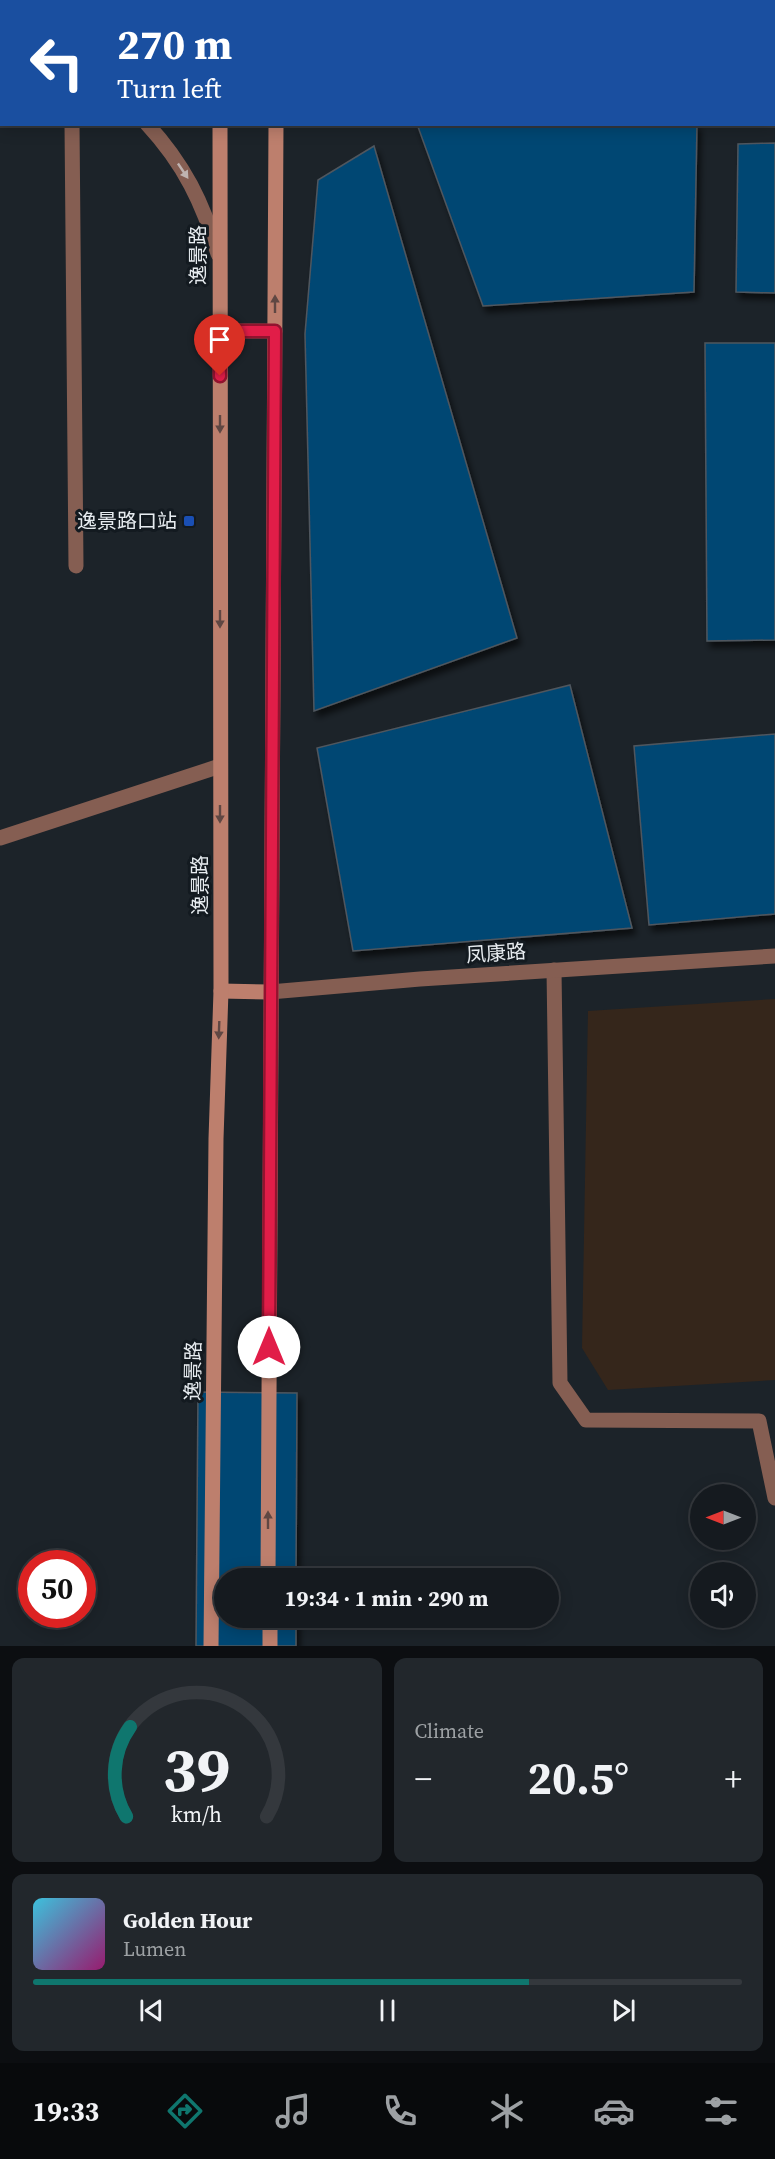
<!DOCTYPE html>
<html lang="en">
<head>
<meta charset="utf-8">
<style>
	body { margin:0; font-family:"Source Serif 4","Noto Sans SC",serif; background:#22272c; color:#f1f3f6; height:100vh; display:flex; flex-direction:column; font-size:22px; white-space:nowrap }
	* { box-sizing:border-box; margin:0 }
	p { font-size:20px; color:#9da1a4 }
	.icon { flex:none; width:33px; height:33px; fill:none; stroke:currentColor; stroke-width:2; stroke-linecap:round; stroke-linejoin:round }
	.map { position:relative; height:1646px; overflow:hidden }
	.sheet { display:flex; flex-direction:column; gap:12px; padding:12px; background:#0c0e11; flex:1 }
	.sheet>* { flex:none }
	.hud { position:absolute; left:0px; top:0px; width:776px; height:126px; box-shadow:0 3px 15px #0003,0 0 0 2px #34383d; background:#1a4fa0; color:#fff; overflow:hidden }
	.needle { width:39px; rotate:270deg }
	.buttons { position:absolute; left:690px; top:1484px; display:grid; gap:12px }
	.buttons a { display:grid; place-items:center; width:66px; height:66px; border-radius:50%; background:#151a1f; box-shadow:0 3px 15px #0003,0 0 0 2px #34383d; font-size:30px }
	.speed { position:absolute; left:18px; top:1550px; display:flex; gap:12px; font-size:30px; font-weight:700; text-align:center }
	.speed>* { display:grid; place-content:center; width:78px; height:78px; border-radius:50%; background:#151a1f; box-shadow:0 3px 15px #0003,0 0 0 2px #34383d; line-height:1 }
	.speed .limit { border:9px solid #d22; background:#fff; color:#111 }
	.pin { position:absolute; display:grid; place-items:center; width:51px; height:51px; color:#fff; margin:-62px -26px; border-radius:50% 50% 50% 0; rotate:-45deg; box-shadow:0 0 6px #0007 }
	.pin .icon { rotate:45deg }
	.me { position:absolute; width:66px; margin:-33px; rotate:0deg; stroke-linejoin:round; filter:drop-shadow(0 0 4px #0008) }
	.turn { display:flex; align-items:center; gap:21px; height:126px; padding:0 18px; font-size:27px }
	.turn .icon { width:78px; height:78px; stroke-width:2.5 }
	.turn b { display:block; font-size:42px; line-height:51px }
	.big { font-size:45px; font-weight:700; line-height:1.1 }
	.sheet .tile { flex:1; display:flex; flex-direction:column; justify-content:center; gap:9px; min-width:0; padding:0 21px; border-radius:12px; background:#22272c }
	.sheet .dial { align-items:center; gap:0 }
	.dial svg { height:156px; overflow:visible; fill:none; stroke:#34383d; stroke-width:7; stroke-linecap:round; text-anchor:middle }
	.dial text { fill:#f1f3f6; stroke:none }
	.song { display:flex; align-items:center; gap:18px }
	.cover { width:72px; height:72px; border-radius:9px; background:linear-gradient(135deg,hsl(190 70% 55%),hsl(320 70% 35%)) }
	.played { height:6px; border-radius:3px; background:linear-gradient(90deg,#0f766e 70%,#34383d 70%) }
	.keys { display:flex; justify-content:space-around; direction:ltr }
	.heat { display:flex; justify-content:space-between; align-items:center; font-size:33px; direction:ltr }
	.sheet .tiles { flex:1; display:grid; gap:12px; grid-template-columns:1fr 1fr }
	.tile:last-child { grid-column:span 2 }
	.trip { position:absolute; left:214px; top:1568px; width:345px; height:60px; border-radius:30px; background:#151a1f; box-shadow:0 3px 15px #0003,0 0 0 2px #34383d; font-weight:700; line-height:60px; text-align:center }
	.dock { display:flex; height:96px; justify-content:space-around; align-items:center; background:#080a0c; color:#9da1a4 }
	.dock .icon { width:42px; height:42px }
	.dock .current { color:#0f766e }
	.dock b { font-size:27px; color:#f1f3f6 }
	.map>svg:first-child { display:block }
</style>
</head>
<body>
<div class="map">
<svg width="775" height="1646" viewBox="0 0 775 1646">
	<defs>
		<filter id="shadow"><feDropShadow dx="3.5" dy="6" stdDeviation="3" flood-color="#0009"/></filter>
	</defs>
	<rect width="100%" height="100%" fill="#1c2329"/>
	<polygon fill="#35261b" points="775,999 775,1380 608,1390 582,1348 588,1011"/>
	<g fill="#024673" stroke="#4f575e" stroke-width="1.5" filter="url(#shadow)">
		<polygon points="417,124 697,124 694,292 483,306"/>
		<polygon points="775,143 775,293 736,292 738,144"/>
		<polygon points="374,146 517,638 314,711 305,334 318,180"/>
		<polygon points="705,343 775,343 775,640 707,641"/>
		<polygon points="570,685 632,928 353,951 317,748"/>
		<polygon points="775,734 775,914 649,925 634,746"/>
		<polygon points="198,1392 297,1393 296,1578 225,1578 225,1617 296,1617 296,1646 196,1646"/>
	</g>
	<g fill="none" stroke-linecap="round" stroke-linejoin="round">
		<polyline stroke="#855e52" stroke-width="12" points="774,85 775,85"/>
		<g stroke="#855e52" stroke-width="15">
			<polyline points="73,2 73,0"/>
			<polyline points="72,124 76,566"/>
			<polyline points="0,838 220,766"/>
			<polyline points="554,970 560,1383 586,1420 759,1421 775,1498"/>
		</g>
		<g stroke="#855e52" stroke-width="15">
			<polyline points="142,2 145,0"/>
			<polyline points="0,30 2,30"/>
			<polyline points="0,77 2,77"/>
			<path d="M147 124C184 164 203 203 218 254"/>
			<polyline points="219,331 275,331"/>
			<polyline points="270,992 420,979 775,956"/>
		</g>
		<g stroke="#bd7f6d" stroke-width="15">
			<polyline points="220,0 220,2"/>
			<polyline points="277,2 277,0"/>
			<polyline points="221,991 270,992"/>
			<polyline points="268,1578 276,124"/>
			<polyline points="270,1617 270,1646"/>
			<polyline points="211,1646 216,1139 221,991 220,124"/>
		</g>
	</g>
	<defs><path id="oneway-solid" d="M-6-.8H1V-3.2L6.5 0L1 3.2V.8H-6Z" transform="scale(1.5)"/></defs>
	<use fill="#bfb3b0" href="#oneway-solid" transform="translate(183 171) rotate(56)"/>
	<g fill="#5f4743">
		<use href="#oneway-solid" transform="translate(275 304) rotate(-90)"/>
		<use href="#oneway-solid" transform="translate(220 424) rotate(90)"/>
		<use href="#oneway-solid" transform="translate(220 619) rotate(90)"/>
		<use href="#oneway-solid" transform="translate(220 814) rotate(90)"/>
		<use href="#oneway-solid" transform="translate(219 1030) rotate(92)"/>
		<use href="#oneway-solid" transform="translate(268 1520) rotate(-90)"/>
	</g>
	<g fill="none" stroke-linecap="round" stroke-linejoin="round">
		<defs>
			<polyline id="route" points="220,376 219,331 275,331 269,1347"/>
		</defs>
		<use href="#route" stroke="#92132f" stroke-width="15"/>
		<use href="#route" stroke="#e11d48" stroke-width="10"/>
	</g>
	<rect fill="#1a4fb4" stroke="#131a20" stroke-width="2" x="183" y="515" width="12" height="12" rx="3"/>
	<g text-anchor="middle" dominant-baseline="central" stroke-width="6" stroke-linejoin="round" paint-order="stroke">
		<g font-size="20" fill="#e6ebef" stroke="#131a20">
			<text transform="translate(198 255) rotate(-90)">逸景路</text>
			<text transform="translate(200 885) rotate(-90)">逸景路</text>
			<text transform="translate(496 953) rotate(-4)">凤康路</text>
			<text transform="translate(193 1371) rotate(-89)">逸景路</text>
		</g>
		<g font-size="20" fill="#e6ebef" stroke="#131a20" text-anchor="end">
			<text x="177" y="521">逸景路口站</text>
		</g>
	</g>
</svg>
<div class="buttons">
<a><svg class="needle" viewBox="-14 -14 28 28"><path d="M0-13l5 13h-10z" fill="#e53935"/><path d="M0 13l5-13h-10z" fill="#9da1a4"/></svg></a>
<a><svg class="icon" aria-label="sound" viewBox="0 0 24 24"><path d="M4 9h4l5-4v14l-5-4H4zM17 9q2 3 0 6"/></svg></a>
</div>
<div class="speed"><div class="limit">50</div></div>
<div class="pin" style="left:220px;top:376px;background:#d93025"><svg class="icon" aria-label="arrive" viewBox="0 0 24 24"><path d="M6 21V4h12l-3 4 3 4H6"/></svg></div>
<svg class="me" style="left:269px;top:1347px" viewBox="-20 -20 40 40"><circle r="19" fill="#fff"/><path d="M0-13L10 11 0 6-10 11z" fill="#e11d48"/></svg>
<div class="trip">19:34 · 1 min · 290 m</div>
<div class="hud">
<div class="turn"><svg class="icon" aria-label="left" viewBox="0 0 24 24"><path d="M17 20v-9H6M10 6l-5 5 5 5"/></svg><div><b>270 m</b>Turn left</div></div>
</div>
</div>
<section class="sheet">
<div class="tiles">
<div class="tile dial"><svg viewBox="0 0 100 80">
<path d="M14 69A42 42 0 1 1 86 69"/>
<path d="M14 69A42 42 0 0 1 16 23" stroke="#0f766e"/>
<text x="50" y="56" font-size="32" font-weight="700">39</text>
<text x="50" y="72" font-size="11">km/h</text>
</svg></div>
<div class="tile"><p>Climate</p>
<div class="heat"><a>−</a><b class="big">20.5°</b><a>+</a></div>
</div>
<div class="tile">
<div class="song"><i class="cover"></i><div><b>Golden Hour</b><p>Lumen</p></div></div>
<div class="played"></div>
<div class="keys"><svg class="icon" aria-label="previous" viewBox="0 0 24 24"><path d="M18 5L8 12l10 7zM5 5v14"/></svg><svg class="icon" aria-label="pause" viewBox="0 0 24 24"><path d="M8 5v14M16 5v14"/></svg><svg class="icon" aria-label="next" viewBox="0 0 24 24"><path d="M6 5l10 7-10 7zM19 5v14"/></svg></div>
</div>
</div>
</section>
<nav class="dock">
<b>19:33</b>
<svg class="icon current" aria-label="directions" viewBox="0 0 24 24"><path d="M12 3l9 9-9 9-9-9zM9 14v-3h6M13 9l2 2-2 2"/></svg>
<svg class="icon" aria-label="music" viewBox="0 0 24 24"><path d="M9 18V5l10-2v13"/><circle cx="6" cy="18" r="3"/><circle cx="16" cy="16" r="3"/></svg>
<svg class="icon" aria-label="phone" viewBox="0 0 24 24"><path d="M5 4h4l2 5-3 2q2 4 5 5l2-3 5 2v4C11 20 4 13 5 4z"/></svg>
<svg class="icon" aria-label="climate" viewBox="0 0 24 24"><path d="M12 3v18M4 7l16 10M4 17L20 7"/></svg>
<svg class="icon" aria-label="car" viewBox="0 0 24 24"><path d="M5 17H2v-5l4-1 3-4h7l3 4 3 1v5h-3M9 17h6M6 11h13"/><circle cx="7" cy="17" r="2"/><circle cx="17" cy="17" r="2"/></svg>
<svg class="icon" aria-label="filters" viewBox="0 0 24 24"><path d="M4 7h16M4 17h16"/><circle cx="9" cy="7" r="2"/><circle cx="15" cy="17" r="2"/></svg>
</nav>
</body>
</html>
